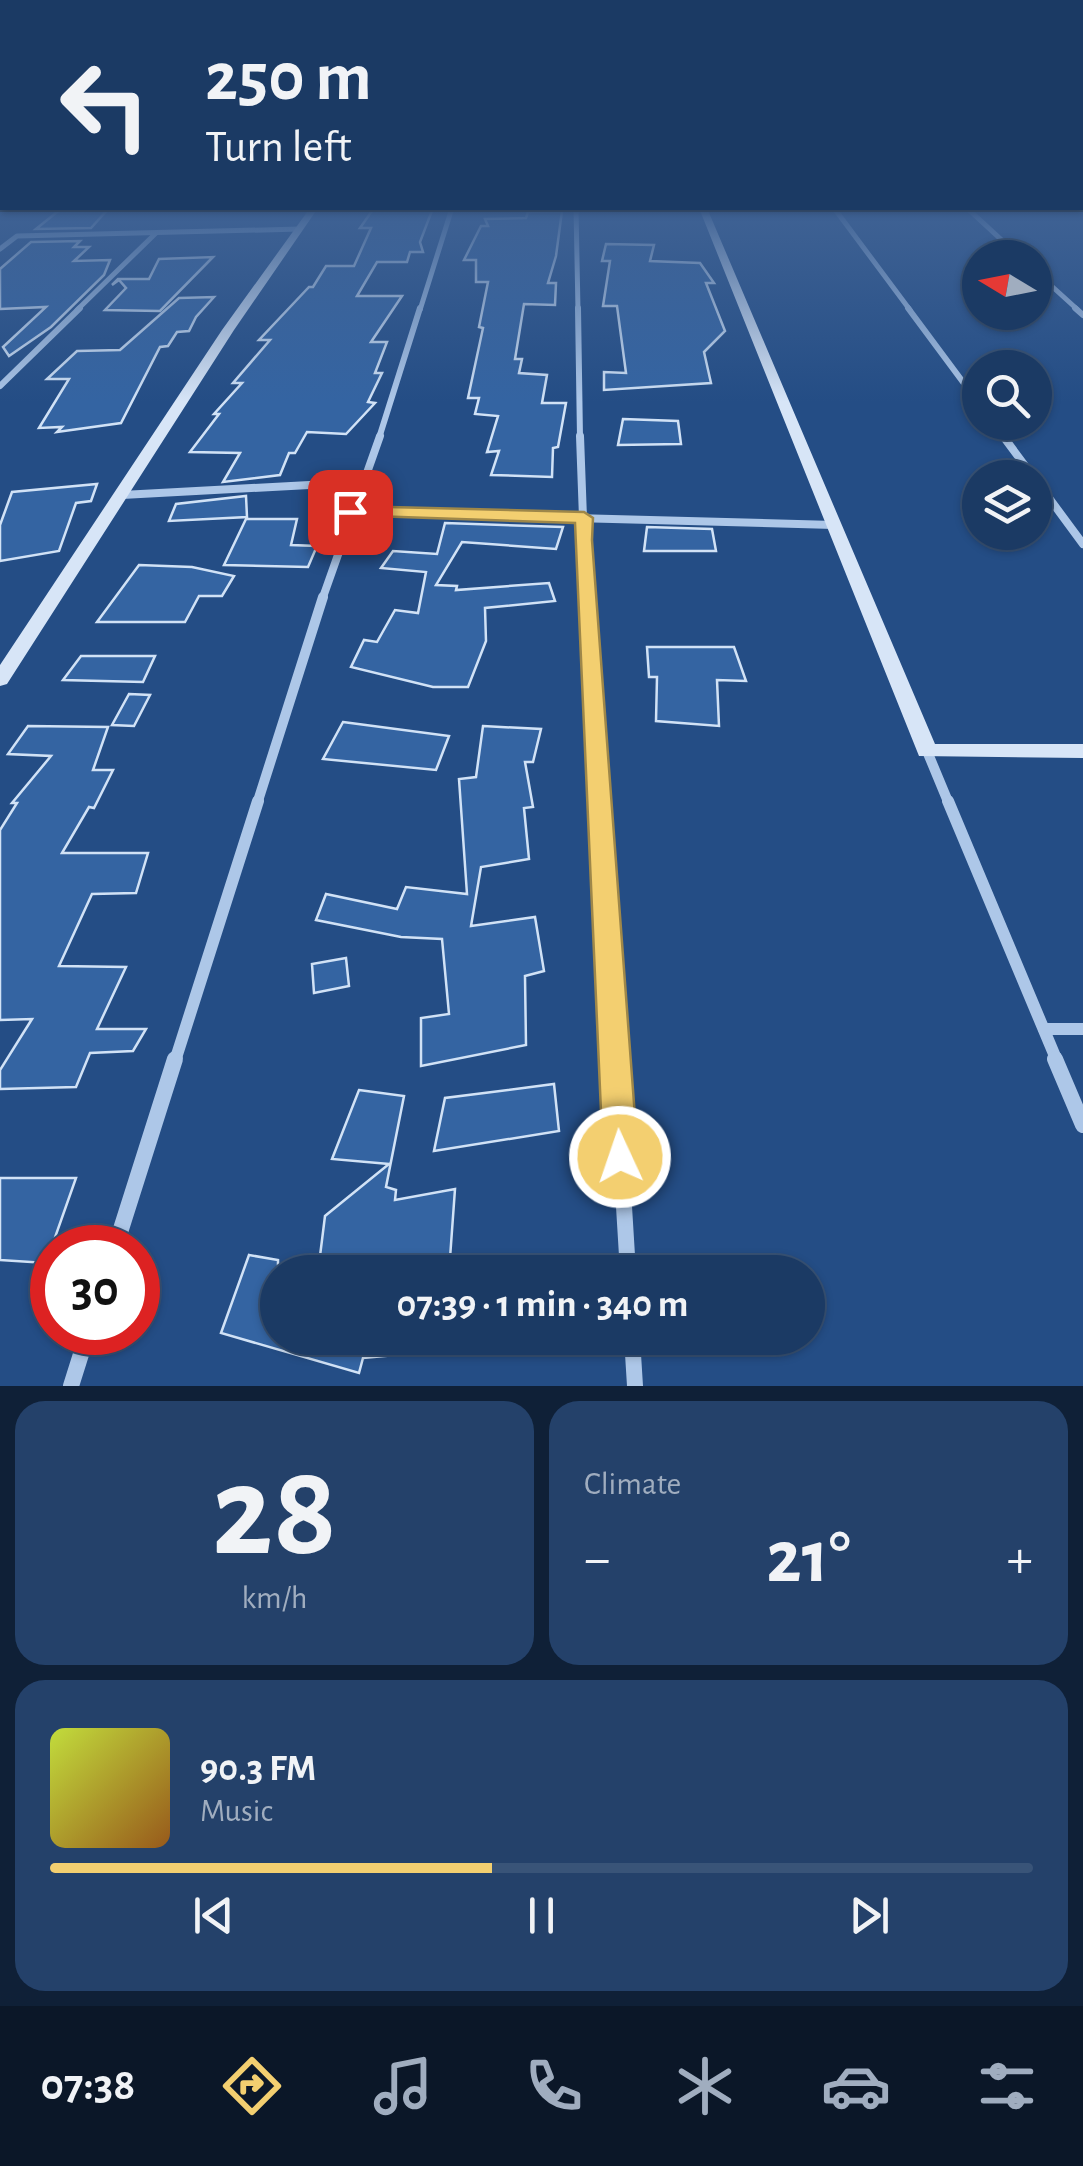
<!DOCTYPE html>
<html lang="en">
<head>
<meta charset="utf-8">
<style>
	body { margin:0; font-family:"Alegreya Sans",sans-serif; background:#24416a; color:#f1f3f6; height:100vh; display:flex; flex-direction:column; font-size:38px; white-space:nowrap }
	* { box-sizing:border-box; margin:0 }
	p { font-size:32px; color:#a0adbf }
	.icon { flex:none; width:55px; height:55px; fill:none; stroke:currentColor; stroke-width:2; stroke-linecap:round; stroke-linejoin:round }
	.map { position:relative; height:1386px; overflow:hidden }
	.details { display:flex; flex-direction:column; gap:15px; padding:15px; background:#0f2037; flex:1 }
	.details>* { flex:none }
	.hud { position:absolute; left:0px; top:0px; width:1085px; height:210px; box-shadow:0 2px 8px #0004,0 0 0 2px #395478; background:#1b3a64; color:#f1f3f6; overflow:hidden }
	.needle { width:65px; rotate:280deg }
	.controls { position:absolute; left:962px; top:240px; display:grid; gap:20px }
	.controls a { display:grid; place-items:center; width:90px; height:90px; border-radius:50%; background:#1b3a64; box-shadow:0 2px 8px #0004,0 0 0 2px #395478; font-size:50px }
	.speed { position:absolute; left:30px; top:1225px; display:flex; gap:20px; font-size:50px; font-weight:700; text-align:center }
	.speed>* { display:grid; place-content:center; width:130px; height:130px; border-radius:50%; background:#1b3a64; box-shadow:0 2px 8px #0004,0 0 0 2px #395478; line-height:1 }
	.speed .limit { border:15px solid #d22; background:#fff; color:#111 }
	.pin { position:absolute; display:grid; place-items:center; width:85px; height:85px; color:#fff; margin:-42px; border-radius:20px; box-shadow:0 5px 15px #0006 }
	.me { position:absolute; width:110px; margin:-55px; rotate:357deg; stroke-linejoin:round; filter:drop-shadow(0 0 8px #0008) }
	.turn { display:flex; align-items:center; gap:35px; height:210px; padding:0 40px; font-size:45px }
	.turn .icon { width:130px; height:130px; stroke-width:2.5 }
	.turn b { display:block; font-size:70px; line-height:85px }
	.big { font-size:75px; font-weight:700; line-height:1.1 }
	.details .tile { flex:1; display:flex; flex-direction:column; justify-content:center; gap:15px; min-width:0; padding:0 35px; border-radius:30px; background:#24416a }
	.details .dial { align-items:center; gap:0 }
	.dial b { font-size:130px; line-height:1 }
	.song { display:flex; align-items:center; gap:30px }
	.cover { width:120px; height:120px; border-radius:15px; background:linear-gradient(135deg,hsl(70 70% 55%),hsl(30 70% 35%)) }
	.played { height:10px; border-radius:5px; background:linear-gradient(90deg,#f3cf70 45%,#395478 45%) }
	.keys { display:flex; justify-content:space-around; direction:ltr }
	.heat { display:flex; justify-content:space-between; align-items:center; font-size:55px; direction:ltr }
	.details .tiles { flex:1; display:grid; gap:15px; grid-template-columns:1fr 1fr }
	.tile:last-child { grid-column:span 2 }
	.trip { position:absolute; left:260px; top:1255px; width:565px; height:100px; border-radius:50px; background:#1b3a64; box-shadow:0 2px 8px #0004,0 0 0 2px #395478; font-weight:700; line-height:100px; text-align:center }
	.menu { display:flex; height:160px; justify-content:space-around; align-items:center; background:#0b1728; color:#a0adbf }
	.menu .icon { width:70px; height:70px }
	.menu .current { color:#f3cf70 }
	.menu b { font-size:45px; color:#f1f3f6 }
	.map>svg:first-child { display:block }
</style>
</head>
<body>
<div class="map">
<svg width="1083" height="1386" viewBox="0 0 1083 1386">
	<rect width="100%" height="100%" fill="#244d85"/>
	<g fill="#3464a2" stroke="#d1e2f6" stroke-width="2.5">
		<polygon points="62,208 109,208 91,228 36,229"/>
		<polygon points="374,208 433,208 420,242 423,252 410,252 407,262 377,262 357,296 402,296 371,342 387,342 375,373 382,373 368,402 375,403 346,434 307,432 295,453 289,453 280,475 223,482 240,453 190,452 219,414 214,414 242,383 233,383 270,340 259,340 309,287 313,287 326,266 354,266 371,228 360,228"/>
		<polygon points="562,211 556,256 548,283 556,283 555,305 524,304 515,359 522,359 519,373 547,375 542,403 566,403 558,447 553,448 552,477 491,475 499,451 487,452 498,416 475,414 479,398 468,398 483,328 479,327 488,282 476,282 476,260 464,260 481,226 488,226 485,219 526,218 528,212"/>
		<polygon points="80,241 74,247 89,247 74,261 110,260 104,275 51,327 9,356 3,347 46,307 0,309 0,269 31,242"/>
		<polygon points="606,244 654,245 650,261 700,263 714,283 706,283 725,331 704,352 711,383 604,390 604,372 626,373 617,306 603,306 610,261 602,261"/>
		<polygon points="213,257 160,311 105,310 126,288 119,280 112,285 118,279 149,279 159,259"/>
		<polygon points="214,297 196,317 189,331 177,332 168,346 160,347 121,423 57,432 62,427 39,428 69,379 47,379 77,351 120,350 179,298"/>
		<polygon points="623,419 678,421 681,444 618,445"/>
		<polygon points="97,484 91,501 76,503 59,551 0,561 0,525 12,492"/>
		<polygon points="246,496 247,517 169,521 176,504"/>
		<polygon points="246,519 297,519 291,545 317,546 308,567 224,565"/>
		<polygon points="445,523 563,527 556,549 462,542 436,585 457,586 456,590 549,583 555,601 485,608 486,641 468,687 433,687 351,667 364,640 377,642 395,610 418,613 426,572 381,568 393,551 437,554"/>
		<polygon points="647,527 712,529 716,551 644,551"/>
		<polygon points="139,565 192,567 234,576 222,596 199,596 185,622 97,622"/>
		<polygon points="647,647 734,647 746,681 717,680 719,726 656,721 657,677 649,677"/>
		<polygon points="81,656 155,656 143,682 63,680"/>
		<polygon points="129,694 150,695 134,726 112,725"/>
		<polygon points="343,722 449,736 436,770 323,759"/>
		<polygon points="28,726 108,727 93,770 113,770 94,808 89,807 62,853 148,853 136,893 92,894 59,966 126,967 97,1029 146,1029 133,1051 90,1053 76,1087 0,1089 0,1070 32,1019 0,1020 0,830 17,803 12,803 51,756 8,754"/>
		<polygon points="483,726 541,729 533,762 525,762 533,807 524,808 529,859 481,867 471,926 535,917 544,971 525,976 526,1045 421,1066 421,1018 449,1014 442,939 401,937 316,920 326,894 397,909 406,887 467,894 459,779 476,777"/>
		<polygon points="346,958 349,986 314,993 312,964"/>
		<polygon points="554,1084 559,1131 434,1151 445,1098"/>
		<polygon points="359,1090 404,1096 386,1187 396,1190 395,1200 455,1189 449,1272 318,1272 325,1216 389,1164 332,1159"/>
		<polygon points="0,1178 76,1178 46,1263 0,1260"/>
		<polygon points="249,1255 278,1260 278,1338 449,1338 449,1350 363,1358 359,1373 221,1333"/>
	</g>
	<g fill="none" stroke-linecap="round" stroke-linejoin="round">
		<g stroke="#adc7e8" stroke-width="5">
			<polyline points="576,208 578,310"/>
			<polyline points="834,208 910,310"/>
			<polyline points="967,208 1021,258"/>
			<polyline points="0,249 17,236 300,229"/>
			<polyline points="1035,271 1078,310"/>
			<polyline points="77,310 156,233"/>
			<polyline points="420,310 452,208"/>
		</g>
		<g stroke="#adc7e8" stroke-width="6">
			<polyline points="578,308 580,438"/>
			<polyline points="908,308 980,405"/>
			<polyline points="1075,308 1083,315"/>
			<polyline points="0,386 80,308"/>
			<polyline points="993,422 1005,438"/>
			<polyline points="379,438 420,308"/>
		</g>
		<g stroke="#adc7e8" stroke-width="8">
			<polyline points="580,436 586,600"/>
			<polyline points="1003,436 1034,478"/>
			<polyline points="1035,479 1083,544"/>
			<polyline points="122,495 365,482"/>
			<polyline points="350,512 834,525"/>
			<polyline points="322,600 380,436"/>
		</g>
		<g stroke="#adc7e8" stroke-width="10">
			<polyline points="586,597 599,804"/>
			<polyline points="927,751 949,804"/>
			<polyline points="257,804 323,597"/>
		</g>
		<g stroke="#adc7e8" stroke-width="12">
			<polyline points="598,801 615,1061"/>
			<polyline points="948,801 1057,1061"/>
			<polyline points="1044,1029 1083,1029"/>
			<polyline points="175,1061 258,801"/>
		</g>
		<g stroke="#adc7e8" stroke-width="16">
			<polyline points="615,1059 628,1272"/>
			<polyline points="1055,1059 1083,1125"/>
			<polyline points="115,1248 175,1059"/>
			<polyline points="632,1338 635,1386"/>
			<polyline points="71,1386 88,1332"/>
		</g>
		<g fill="#d7e5f7" fill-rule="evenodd">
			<polygon points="310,208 318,208 234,330 7,684 0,686 0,665 222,330"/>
			<polygon points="699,208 707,208 935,744 1083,744 1083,758 919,756"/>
		</g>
	</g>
	<linearGradient id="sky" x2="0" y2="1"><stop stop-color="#142a49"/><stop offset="0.52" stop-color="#3f6294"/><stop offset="1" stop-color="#3f6294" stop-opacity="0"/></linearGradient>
	<rect width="1083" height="402" fill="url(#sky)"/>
	<polygon fill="#f3cf70" stroke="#9e8749" stroke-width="2.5" points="350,506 584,512 593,518 592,540 638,1157 633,1169 620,1174 608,1169 603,1157 575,523 343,515 341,512"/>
</svg>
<div class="controls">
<a><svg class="needle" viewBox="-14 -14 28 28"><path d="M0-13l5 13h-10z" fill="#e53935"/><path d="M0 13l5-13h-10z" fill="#a0adbf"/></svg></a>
<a><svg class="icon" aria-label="search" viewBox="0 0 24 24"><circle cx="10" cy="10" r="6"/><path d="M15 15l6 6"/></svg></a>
<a><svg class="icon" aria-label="layers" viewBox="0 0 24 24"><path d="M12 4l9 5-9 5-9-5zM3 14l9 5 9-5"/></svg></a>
</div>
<div class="speed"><div class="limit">30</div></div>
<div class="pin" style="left:350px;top:512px;background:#d93025"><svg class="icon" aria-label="arrive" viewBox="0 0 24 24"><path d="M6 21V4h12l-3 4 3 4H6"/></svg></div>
<svg class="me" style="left:620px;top:1157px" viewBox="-20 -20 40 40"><circle r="17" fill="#f3cf70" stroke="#fff" stroke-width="3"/><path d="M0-11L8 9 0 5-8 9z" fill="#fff"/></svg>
<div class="trip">07:39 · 1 min · 340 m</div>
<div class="hud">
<div class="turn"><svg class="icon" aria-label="left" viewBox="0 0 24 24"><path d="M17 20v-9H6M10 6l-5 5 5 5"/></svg><div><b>250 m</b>Turn left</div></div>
</div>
</div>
<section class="details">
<div class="tiles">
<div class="tile dial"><b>28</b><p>km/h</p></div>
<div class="tile"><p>Climate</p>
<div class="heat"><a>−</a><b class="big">21°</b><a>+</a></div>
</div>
<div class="tile">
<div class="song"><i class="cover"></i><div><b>90.3 FM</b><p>Music</p></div></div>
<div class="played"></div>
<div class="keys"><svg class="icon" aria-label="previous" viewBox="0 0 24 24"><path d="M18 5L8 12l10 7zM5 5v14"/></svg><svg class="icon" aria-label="pause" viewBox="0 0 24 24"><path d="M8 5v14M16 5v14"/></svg><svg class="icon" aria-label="next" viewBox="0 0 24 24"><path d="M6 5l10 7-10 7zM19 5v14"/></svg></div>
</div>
</div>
</section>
<nav class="menu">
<b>07:38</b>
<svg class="icon current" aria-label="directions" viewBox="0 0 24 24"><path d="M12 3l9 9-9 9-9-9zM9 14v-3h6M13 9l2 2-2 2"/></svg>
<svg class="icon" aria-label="music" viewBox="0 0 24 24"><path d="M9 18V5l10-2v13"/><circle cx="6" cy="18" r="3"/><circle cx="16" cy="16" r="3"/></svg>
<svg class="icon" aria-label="phone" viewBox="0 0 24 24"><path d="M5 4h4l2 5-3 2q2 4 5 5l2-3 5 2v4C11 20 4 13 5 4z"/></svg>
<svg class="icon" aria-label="climate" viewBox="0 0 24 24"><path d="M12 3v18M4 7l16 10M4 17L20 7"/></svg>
<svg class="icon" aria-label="car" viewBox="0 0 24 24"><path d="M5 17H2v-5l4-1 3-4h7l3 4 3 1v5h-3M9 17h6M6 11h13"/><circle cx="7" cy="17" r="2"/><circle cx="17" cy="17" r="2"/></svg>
<svg class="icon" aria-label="filters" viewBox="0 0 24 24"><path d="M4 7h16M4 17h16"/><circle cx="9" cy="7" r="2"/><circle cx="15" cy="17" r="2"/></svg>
</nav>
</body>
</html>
